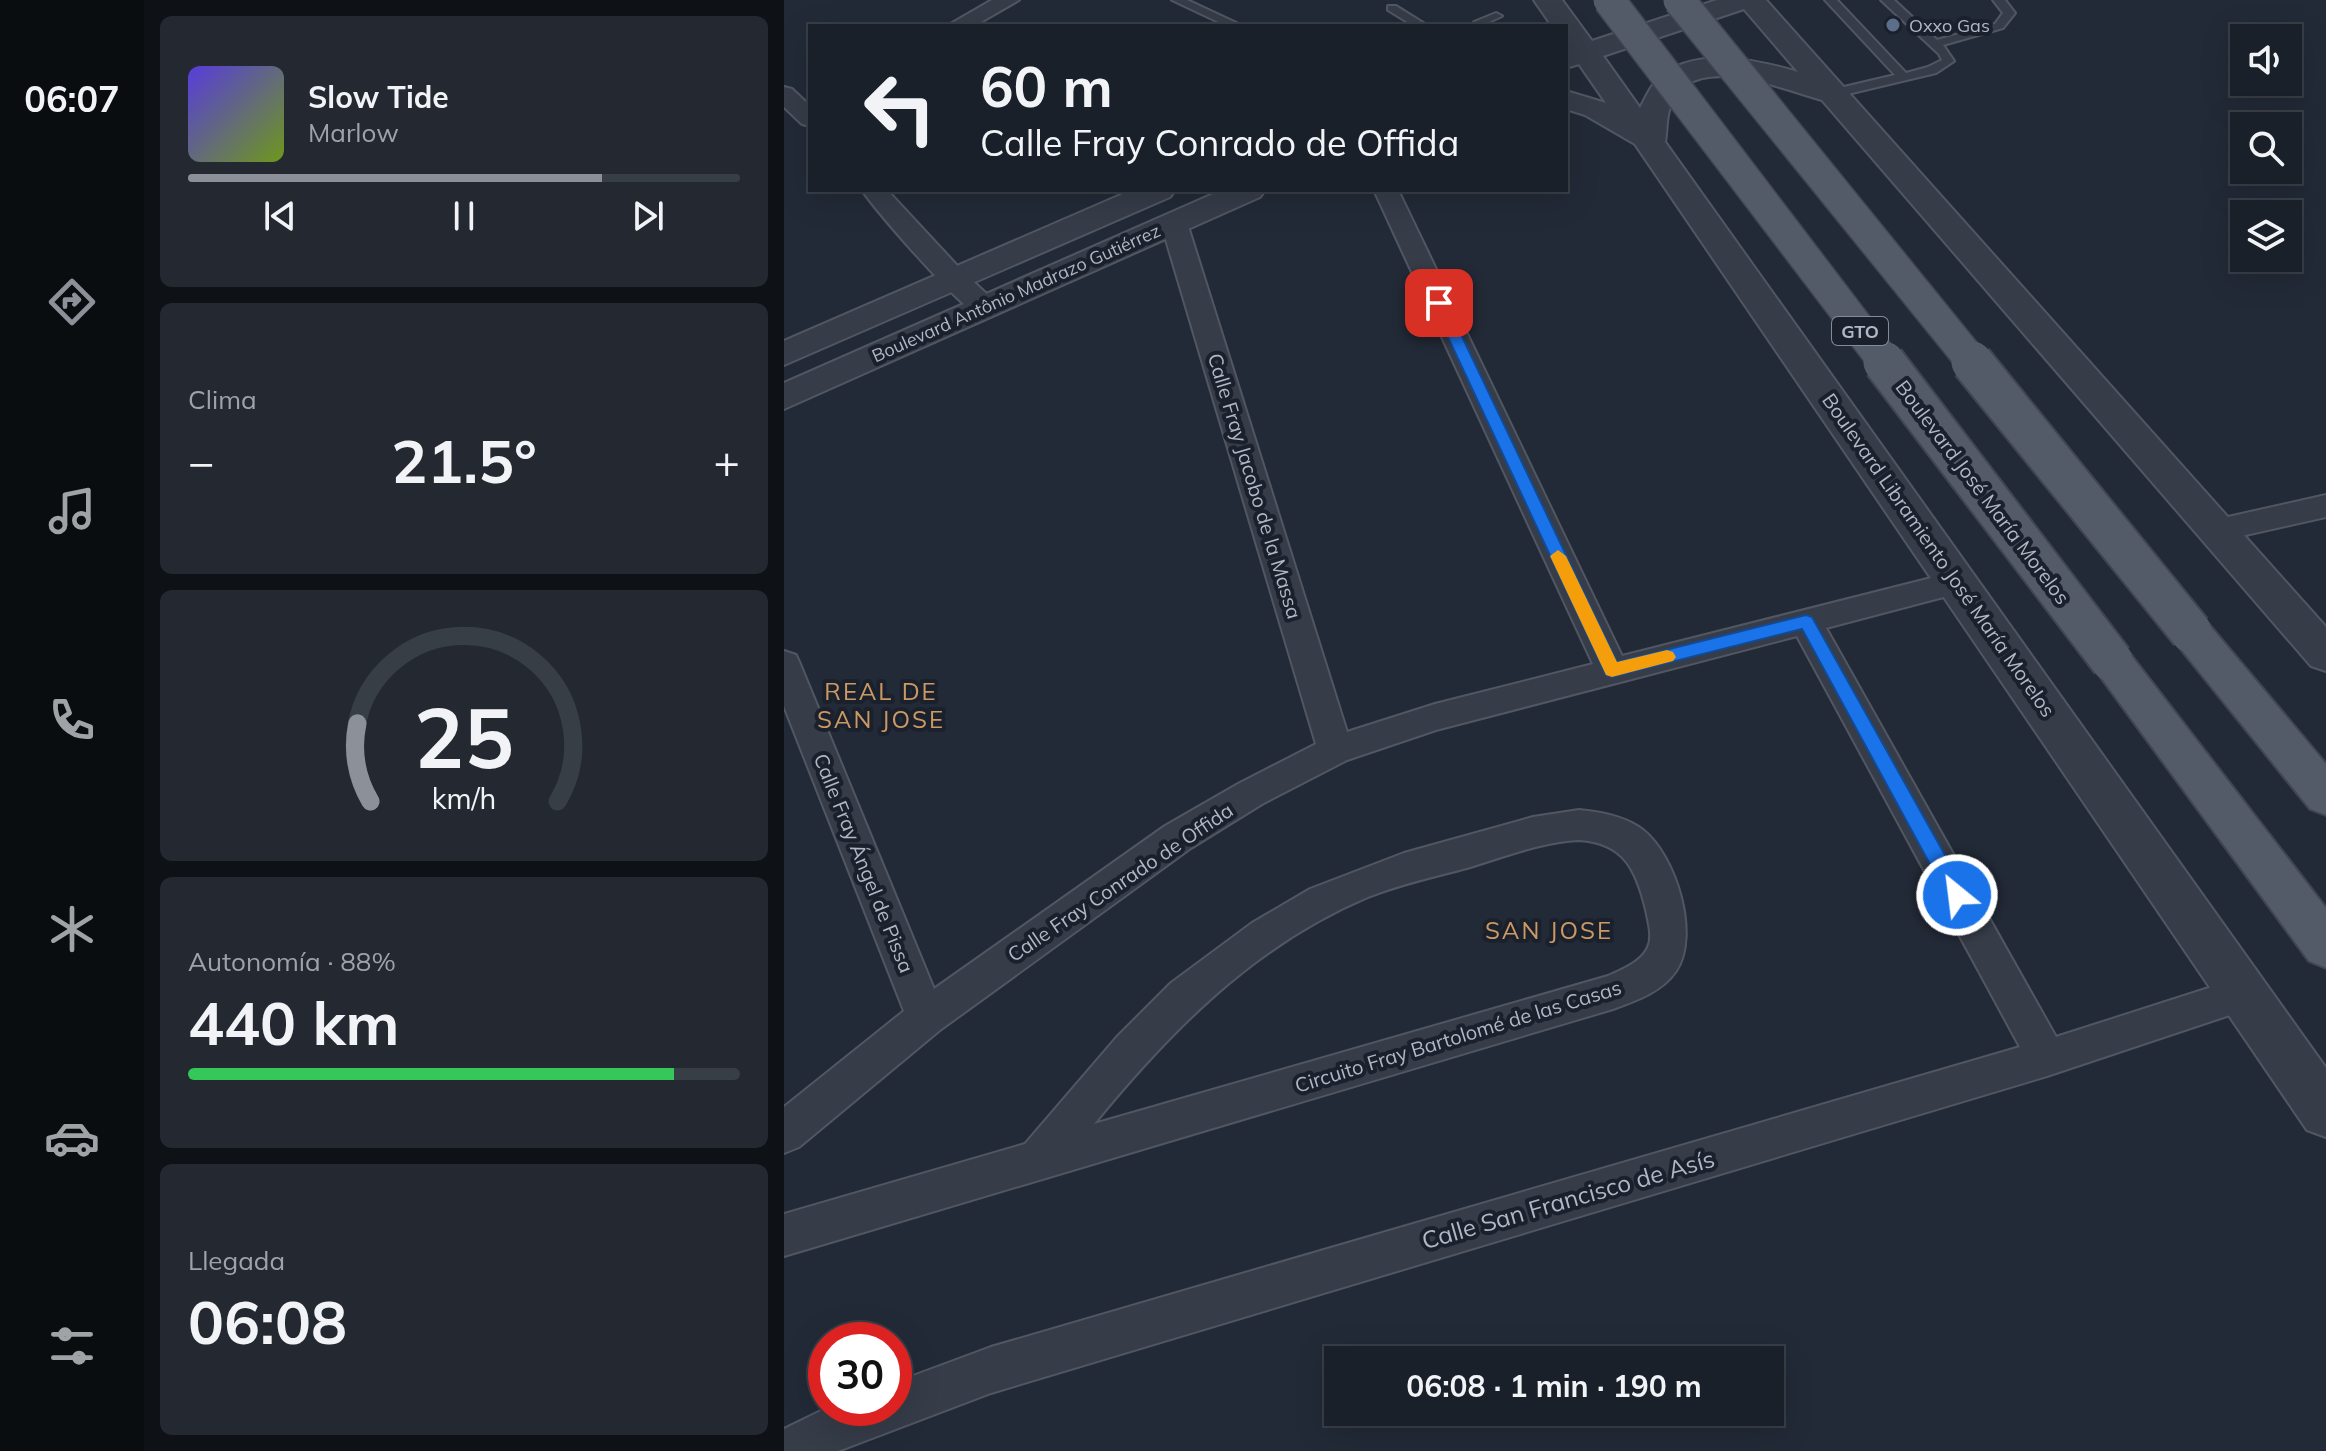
<!DOCTYPE html>
<html lang="es">
<head>
<meta charset="utf-8">
<style>
	body { margin:0; font-family:Mulish,sans-serif; background:#232831; color:#f1f3f6; height:100vh; display:flex; flex-direction:column; font-size:30px; white-space:nowrap }
	* { box-sizing:border-box; margin:0 }
	p { font-size:26px; color:#9fa3a8 }
	.icon { flex:none; width:44px; height:44px; fill:none; stroke:currentColor; stroke-width:2; stroke-linecap:round; stroke-linejoin:round }
	.map { position:relative; flex:1; overflow:hidden }
	.side { display:flex; flex-direction:column; gap:16px; padding:16px; background:#0e1217; width:640px }
	.side>* { flex:none }
	.guide { position:absolute; left:24px; top:24px; width:760px; height:168px; border-radius:0px; box-shadow:0 8px 32px #0002,0 0 0 2px #383e46; background:#1a2029; color:#f1f3f6; overflow:hidden }
	.tools { position:absolute; left:1446px; top:24px; display:grid; gap:16px }
	.tools a { display:grid; place-items:center; width:72px; height:72px; border-radius:0px; background:#1a2029; box-shadow:0 8px 32px #0002,0 0 0 2px #383e46; font-size:40px }
	.speed { position:absolute; left:24px; top:1322px; display:flex; gap:16px; font-size:40px; font-weight:700; text-align:center }
	.speed>* { display:grid; place-content:center; width:104px; height:104px; border-radius:50%; background:#1a2029; box-shadow:0 8px 32px #0002,0 0 0 2px #383e46; line-height:1 }
	.speed .limit { border:12px solid #d22; background:#fff; color:#111 }
	.pin { position:absolute; display:grid; place-items:center; width:68px; height:68px; color:#fff; margin:-34px; border-radius:16px; box-shadow:0 4px 12px #0006 }
	.me { position:absolute; width:88px; margin:-44px; rotate:331deg; stroke-linejoin:round; filter:drop-shadow(0 0 6px #0008) }
	.turn { display:flex; align-items:center; gap:28px; height:168px; padding:0 40px; font-size:36px }
	.turn .icon { width:104px; height:104px; stroke-width:2.5 }
	.turn b { display:block; font-size:56px; line-height:68px }
	.big { font-size:60px; font-weight:700; line-height:1.1 }
	.side .tile { flex:1; display:flex; flex-direction:column; justify-content:center; gap:12px; min-width:0; padding:0 28px; border-radius:12px; background:#232831 }
	.side .dial { align-items:center; gap:0 }
	.dial svg { height:208px; overflow:visible; fill:none; stroke:#383e46; stroke-width:7; stroke-linecap:round; text-anchor:middle }
	.dial text { fill:#f1f3f6; stroke:none }
	.song { display:flex; align-items:center; gap:24px }
	.cover { width:96px; height:96px; border-radius:12px; background:linear-gradient(135deg,hsl(250 70% 55%),hsl(80 70% 35%)) }
	.played { height:8px; border-radius:4px; background:linear-gradient(90deg,#8c9099 75%,#383e46 75%) }
	.keys { display:flex; justify-content:space-around; direction:ltr }
	.heat { display:flex; justify-content:space-between; align-items:center; font-size:44px; direction:ltr }
	.charge { height:12px; border-radius:6px; background:linear-gradient(90deg,#34c759 88%,#383e46 0) }
	.trip { position:absolute; left:540px; top:1346px; width:460px; height:80px; border-radius:0px; background:#1a2029; box-shadow:0 8px 32px #0002,0 0 0 2px #383e46; font-weight:700; line-height:80px; text-align:center }
	main { display:flex; flex:1; min-height:0 }
	.tab-bar { display:flex; flex-direction:column; width:144px; justify-content:space-around; align-items:center; background:#0a0d10; color:#9fa3a8 }
	.tab-bar .icon { width:56px; height:56px }
	.tab-bar .on { color:#8c9099 }
	.tab-bar b { font-size:36px; color:#f1f3f6 }
	.map>svg:first-child { display:block }
</style>
</head>
<body>
<main>
<nav class="tab-bar">
<b>06:07</b>
<svg class="icon on" aria-label="directions" viewBox="0 0 24 24"><path d="M12 3l9 9-9 9-9-9zM9 14v-3h6M13 9l2 2-2 2"/></svg>
<svg class="icon" aria-label="music" viewBox="0 0 24 24"><path d="M9 18V5l10-2v13"/><circle cx="6" cy="18" r="3"/><circle cx="16" cy="16" r="3"/></svg>
<svg class="icon" aria-label="phone" viewBox="0 0 24 24"><path d="M5 4h4l2 5-3 2q2 4 5 5l2-3 5 2v4C11 20 4 13 5 4z"/></svg>
<svg class="icon" aria-label="climate" viewBox="0 0 24 24"><path d="M12 3v18M4 7l16 10M4 17L20 7"/></svg>
<svg class="icon" aria-label="car" viewBox="0 0 24 24"><path d="M5 17H2v-5l4-1 3-4h7l3 4 3 1v5h-3M9 17h6M6 11h13"/><circle cx="7" cy="17" r="2"/><circle cx="17" cy="17" r="2"/></svg>
<svg class="icon" aria-label="filters" viewBox="0 0 24 24"><path d="M4 7h16M4 17h16"/><circle cx="9" cy="7" r="2"/><circle cx="15" cy="17" r="2"/></svg>
</nav>
<section class="side">
<div class="tile">
<div class="song"><i class="cover"></i><div><b>Slow Tide</b><p>Marlow</p></div></div>
<div class="played"></div>
<div class="keys"><svg class="icon" aria-label="previous" viewBox="0 0 24 24"><path d="M18 5L8 12l10 7zM5 5v14"/></svg><svg class="icon" aria-label="pause" viewBox="0 0 24 24"><path d="M8 5v14M16 5v14"/></svg><svg class="icon" aria-label="next" viewBox="0 0 24 24"><path d="M6 5l10 7-10 7zM19 5v14"/></svg></div>
</div>
<div class="tile"><p>Clima</p>
<div class="heat"><a>−</a><b class="big">21.5°</b><a>+</a></div>
</div>
<div class="tile dial"><svg viewBox="0 0 100 80">
<path d="M14 69A42 42 0 1 1 86 69"/>
<path d="M14 69A42 42 0 0 1 9 39" stroke="#8c9099"/>
<text x="50" y="56" font-size="32" font-weight="700">25</text>
<text x="50" y="72" font-size="11">km/h</text>
</svg></div>
<div class="tile"><p>Autonomía · 88%</p><b class="big">440 km</b><div class="charge"></div></div>
<div class="tile"><p>Llegada</p><b class="big">06:08</b></div>
</section>
<div class="map">
<svg width="1542" height="1451" viewBox="0 0 1542 1451">
	<rect width="100%" height="100%" fill="#222a37"/>
	<g fill="none" stroke-linecap="round" stroke-linejoin="round">
		<defs>
			<g id="service">
				<polygon points="388,0 403,0 459,26 443,26"/>
				<polygon points="1041,0 1053,0 1122,73 1144,67 1158,60 1155,54 1097,0 1110,0 1153,40 1211,24 1219,13 1209,0 1221,0 1231,13 1219,28 1159,45 1170,61 1152,73 1047,98 1041,94 1043,91 1111,75"/>
				<polygon points="604,6 612,6 644,26 630,26 604,10"/>
				<polygon points="712,13 718,16 705,22 709,26 695,26 690,22"/>
			</g>
			<g id="minor">
				<polygon points="208,0 235,0 190,26 163,26"/>
				<polygon points="0,87 8,89 26,106 26,126 18,124 0,107"/>
				<path d="M78 190H103L179 272 210 301 214 307 210 313C204 314 198 316 192 313 172 303 93 212 78 190Z"/>
				<polygon points="590,190 614,190 838,656 1175,571 1186,574 1191,582 1186,590 1042,628 1272,1037 1459,977 1473,982 1478,994 1473,1006 1263,1076 207,1393 54,1451 0,1451 0,1429 43,1408 110,1408 110,1383 207,1347 1236,1047 1013,636 652,730 563,760 478,804 407,848 156,1030 15,1147 0,1153 0,1107 120,1011 0,706 0,651 12,655 16,664 150,989 381,826 454,784 532,744 377,223 381,218 399,218 403,223 563,732 651,704 809,664"/>
				<polygon points="1542,495 1542,517 1435,541 1424,538 1420,530 1424,522 1435,519"/>
				<path d="M795 810C816 812 841 816 859 830 892 856 916 935 892 971 878 992 851 1001 829 1009L0 1256V1214L241 1144 333 1037 387 983 468 923 526 889 620 853 749 817ZM795 840C840 843 852 869 862 910 864 920 869 937 864 947 858 962 837 970 824 976L310 1124C386 1031 470 945 584 897 616 884 649 877 683 868 720 857 756 842 795 840Z"/>
			</g>
			<g id="tertiary">
				<path d="M750 0H778L808 41 933 0H982L1542 627V671L1527 666 1038 100C999 90 902 46 885 111 882 121 883 132 881 142L1542 1068V1137L1523 1130 851 144 801 115 782 109V91L822 103 795 64 782 68 784 49 782 26H768ZM960 9 1014 72C973 60 908 45 873 80 866 87 861 99 856 108L819 56Z"/>
				<polygon points="348,190 391,190 386,197 0,365 0,341"/>
				<polygon points="438,190 481,190 476,197 0,409 0,383"/>
			</g>
			<g id="primary">
				<polygon points="1407,616 1422,621 1542,764 1542,815 1526,809 1392,643 1386,632 1392,621"/>
				<polygon points="1328,645 1343,650 1542,908 1542,968 1525,961 1313,672 1307,661 1313,650"/>
			</g>
		</defs>
		<use href="#service" stroke="#515762" stroke-width="4"/>
		<use href="#minor" stroke="#515762" stroke-width="4"/>
		<use href="#tertiary" stroke="#515762" stroke-width="4"/>
		<use href="#primary" stroke="#3f4551" stroke-width="4"/>
		<use href="#service" fill="#363c48" fill-rule="evenodd"/>
		<use href="#minor" fill="#363c48" fill-rule="evenodd"/>
		<use href="#tertiary" fill="#363c48" fill-rule="evenodd"/>
		<use href="#primary" fill="#545b68" fill-rule="evenodd"/>
		<defs>
			<g id="primary-bridge-far1">
				<polyline points="825,0 1102,364"/>
				<polyline points="895,0 1190,364"/>
			</g>
			<g id="primary-bridge">
				<polyline points="1100,362 1328,661"/>
				<polyline points="1188,362 1407,632"/>
			</g>
		</defs>
		<use href="#primary-bridge-far1" stroke="#3f4551" stroke-width="34" stroke-linecap="butt"/>
		<use href="#primary-bridge" stroke="#3f4551" stroke-width="45" stroke-linecap="butt"/>
		<use href="#primary-bridge-far1" stroke="#545b68" stroke-width="31"/>
		<use href="#primary-bridge" stroke="#545b68" stroke-width="41"/>
	</g>
	<polygon fill="#1a73e8" stroke="#114b97" stroke-width="2" points="655,299 662,303 833,662 1022,615 1028,617 1180,889 1182,895 1180,901 1173,903 1166,901 1018,629 828,677 822,675 648,303"/>
	<polygon fill="#f59e0b" points="774,550 782,556 833,662 883,650 889,652 892,657 889,661 828,677 822,675 766,556"/>
	<circle fill="#5c6f8a" stroke="#1b212c" stroke-width="3" cx="1109" cy="25" r="8"/>
	<g text-anchor="middle" dominant-baseline="central" stroke-width="8" stroke-linejoin="round" paint-order="stroke">
		<g font-size="18" fill="#b1b7c4" stroke="#1b212c" text-anchor="start">
			<text x="1125" y="25">Oxxo Gas</text>
		</g>
		<g font-size="18" fill="#b1b7c4" stroke="#1b212c">
			<text transform="translate(232 293) rotate(-24)">Boulevard Antônio Madrazo Gutiérrez</text>
		</g>
		<rect fill="#1b212c" stroke="#848a96" stroke-width="2" x="1048" y="317" width="56" height="28" rx="6"/>
		<g font-size="18" font-weight="bold" fill="#b1b7c4">
			<text x="1076" y="331">GTO</text>
		</g>
		<g font-size="20" fill="#b1b7c4" stroke="#1b212c">
			<text transform="translate(471 486) rotate(73)">Calle Fray Jacobo de la Massa</text>
			<text transform="translate(1199 492) rotate(53)">Boulevard José María Morelos</text>
			<text transform="translate(1155 555) rotate(55)">Boulevard Libramiento José María Morelos</text>
			<text transform="translate(80 863) rotate(68)">Calle Fray Ángel de Pissa</text>
			<text transform="translate(336 882) rotate(-34)">Calle Fray Conrado de Offida</text>
			<text transform="translate(674 1036) rotate(-17)">Circuito Fray Bartolomé de las Casas</text>
		</g>
		<g font-size="24" letter-spacing="2" fill="#cb9964" stroke="#1b212c">
			<text x="97" y="691">REAL DE<tspan x="97" dy="28">SAN JOSE</tspan></text>
			<text x="765" y="930">SAN JOSE</text>
		</g>
		<g font-size="24" fill="#b1b7c4" stroke="#1b212c">
			<text transform="translate(784 1199) rotate(-16)">Calle San Francisco de Asís</text>
		</g>
	</g>
</svg>
<div class="tools">
<a><svg class="icon" aria-label="sound" viewBox="0 0 24 24"><path d="M4 9h4l5-4v14l-5-4H4zM17 9q2 3 0 6"/></svg></a>
<a><svg class="icon" aria-label="search" viewBox="0 0 24 24"><circle cx="10" cy="10" r="6"/><path d="M15 15l6 6"/></svg></a>
<a><svg class="icon" aria-label="layers" viewBox="0 0 24 24"><path d="M12 4l9 5-9 5-9-5zM3 14l9 5 9-5"/></svg></a>
</div>
<div class="speed"><div class="limit">30</div></div>
<div class="pin" style="left:655px;top:303px;background:#d93025"><svg class="icon" aria-label="arrive" viewBox="0 0 24 24"><path d="M6 21V4h12l-3 4 3 4H6"/></svg></div>
<svg class="me" style="left:1173px;top:895px" viewBox="-20 -20 40 40"><circle r="17" fill="#1a73e8" stroke="#fff" stroke-width="3"/><path d="M0-11L8 9 0 5-8 9z" fill="#fff"/></svg>
<div class="trip">06:08 · 1 min · 190 m</div>
<div class="guide">
<div class="turn"><svg class="icon" aria-label="left" viewBox="0 0 24 24"><path d="M17 20v-9H6M10 6l-5 5 5 5"/></svg><div><b>60 m</b>Calle Fray Conrado de Offida</div></div>
</div>
</div>
</main>
</body>
</html>
